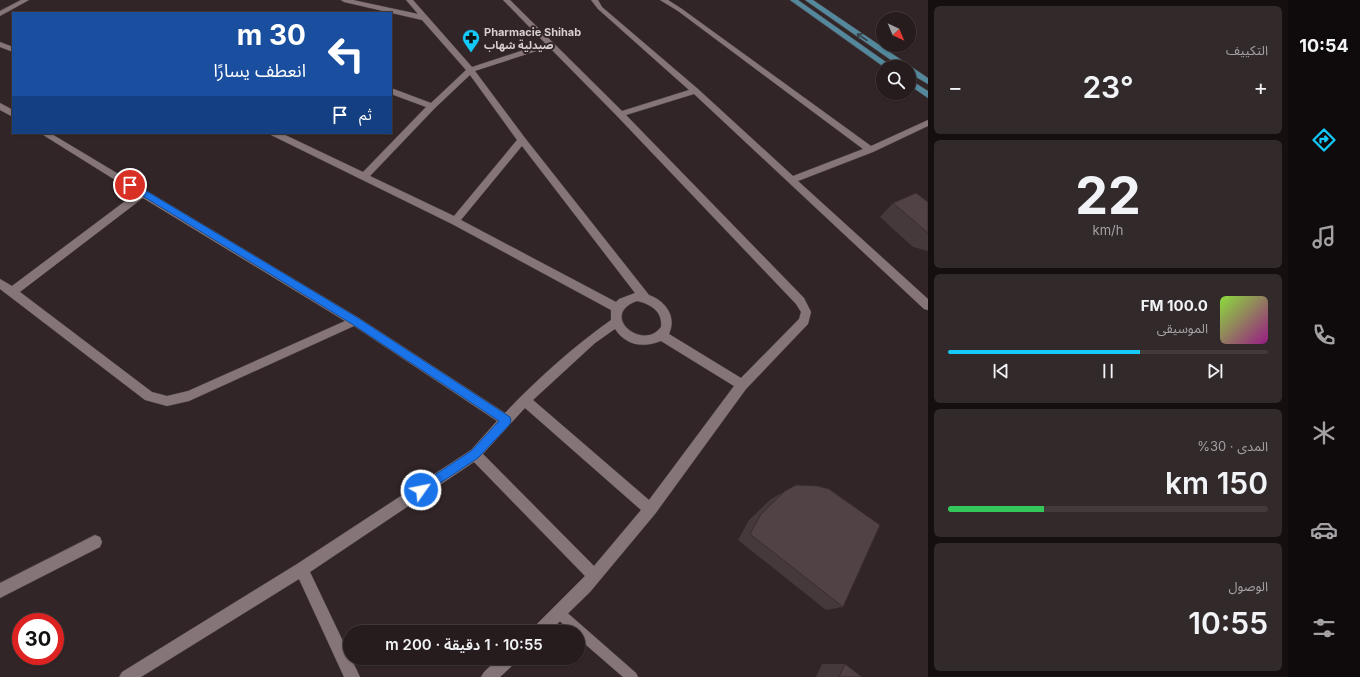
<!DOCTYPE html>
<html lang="ar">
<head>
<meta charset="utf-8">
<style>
	body { margin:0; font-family:Inter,"Noto Sans Arabic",sans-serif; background:#32292a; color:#f1f3f6; direction:rtl; height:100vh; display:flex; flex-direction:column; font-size:15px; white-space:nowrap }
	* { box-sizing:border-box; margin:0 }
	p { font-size:13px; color:#a4a1a4 }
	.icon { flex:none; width:22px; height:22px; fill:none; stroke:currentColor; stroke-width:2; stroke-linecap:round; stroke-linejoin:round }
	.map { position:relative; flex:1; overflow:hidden; direction:ltr }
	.details { display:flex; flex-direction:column; gap:6px; padding:6px; background:#150f10; width:360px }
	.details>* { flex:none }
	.guide { position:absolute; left:12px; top:12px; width:380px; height:122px; border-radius:0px; box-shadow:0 1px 3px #0004,0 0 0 1px #423a3b; direction:rtl; background:#1a4fa0; color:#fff; overflow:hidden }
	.needle { width:26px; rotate:136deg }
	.tools { position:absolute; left:876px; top:12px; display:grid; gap:8px }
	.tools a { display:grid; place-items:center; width:40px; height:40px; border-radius:50%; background:#261c1d; box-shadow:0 1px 3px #0004,0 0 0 1px #423a3b; font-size:20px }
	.speed { position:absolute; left:12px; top:613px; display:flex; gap:8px; font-size:20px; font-weight:700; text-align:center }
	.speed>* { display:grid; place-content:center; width:52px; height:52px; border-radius:50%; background:#261c1d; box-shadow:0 1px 3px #0004,0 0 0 1px #423a3b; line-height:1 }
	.speed .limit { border:6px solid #d22; background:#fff; color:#111 }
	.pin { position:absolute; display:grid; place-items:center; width:34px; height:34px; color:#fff; margin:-17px; border:2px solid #fff; border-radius:50%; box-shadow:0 1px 4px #0007 }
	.me { position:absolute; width:44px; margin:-22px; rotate:57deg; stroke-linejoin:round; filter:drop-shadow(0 0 3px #0008) }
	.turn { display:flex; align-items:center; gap:14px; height:84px; padding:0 20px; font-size:18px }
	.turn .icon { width:52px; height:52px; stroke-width:2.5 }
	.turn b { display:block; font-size:28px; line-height:34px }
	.then { display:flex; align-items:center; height:38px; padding:0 20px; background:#0003; gap:8px; font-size:15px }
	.big { font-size:30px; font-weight:600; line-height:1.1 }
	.details .card { flex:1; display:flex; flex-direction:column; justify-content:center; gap:6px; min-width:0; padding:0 14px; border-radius:6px; background:#32292a }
	.details .dial { align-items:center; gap:0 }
	.dial b { font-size:52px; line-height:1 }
	.song { display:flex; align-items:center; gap:12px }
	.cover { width:48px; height:48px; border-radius:6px; background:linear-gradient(135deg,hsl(90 70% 55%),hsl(310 70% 35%)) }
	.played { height:4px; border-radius:2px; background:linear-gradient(90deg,#13cafb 60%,#423a3b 60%) }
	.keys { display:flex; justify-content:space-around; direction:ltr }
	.heat { display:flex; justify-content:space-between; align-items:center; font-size:22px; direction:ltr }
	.charge { height:6px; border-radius:3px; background:linear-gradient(90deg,#34c759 30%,#423a3b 0) }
	.trip { position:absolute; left:343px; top:625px; width:242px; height:40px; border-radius:20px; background:#261c1d; box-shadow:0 1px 3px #0004,0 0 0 1px #423a3b; font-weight:600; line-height:40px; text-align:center; direction:rtl }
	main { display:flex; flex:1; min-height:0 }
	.tabs { display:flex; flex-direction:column; width:72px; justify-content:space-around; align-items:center; background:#0f0b0c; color:#a4a1a4 }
	.tabs .icon { width:28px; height:28px }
	.tabs .active { color:#13cafb }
	.tabs b { font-size:18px; color:#f1f3f6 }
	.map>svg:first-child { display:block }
</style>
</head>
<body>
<main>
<nav class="tabs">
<b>10:54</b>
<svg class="icon active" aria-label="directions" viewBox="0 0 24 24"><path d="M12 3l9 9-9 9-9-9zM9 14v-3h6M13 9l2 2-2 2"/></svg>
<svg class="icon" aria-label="music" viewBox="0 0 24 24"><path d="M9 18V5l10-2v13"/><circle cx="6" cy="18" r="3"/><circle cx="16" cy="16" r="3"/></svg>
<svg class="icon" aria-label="phone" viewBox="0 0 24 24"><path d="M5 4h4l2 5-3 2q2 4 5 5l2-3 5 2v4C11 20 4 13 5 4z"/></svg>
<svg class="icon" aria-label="climate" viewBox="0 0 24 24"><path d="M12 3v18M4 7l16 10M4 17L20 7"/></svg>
<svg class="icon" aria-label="car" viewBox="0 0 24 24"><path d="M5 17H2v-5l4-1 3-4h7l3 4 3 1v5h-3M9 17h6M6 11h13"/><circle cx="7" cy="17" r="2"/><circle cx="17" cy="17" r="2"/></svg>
<svg class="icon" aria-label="filters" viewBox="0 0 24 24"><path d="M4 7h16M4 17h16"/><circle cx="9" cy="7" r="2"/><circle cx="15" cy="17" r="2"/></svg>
</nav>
<section class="details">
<div class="card"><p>التكييف</p>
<div class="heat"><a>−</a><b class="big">23°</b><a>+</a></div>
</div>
<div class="card dial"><b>22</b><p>km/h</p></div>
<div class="card">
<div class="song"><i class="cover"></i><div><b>100.0 FM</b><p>الموسيقى</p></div></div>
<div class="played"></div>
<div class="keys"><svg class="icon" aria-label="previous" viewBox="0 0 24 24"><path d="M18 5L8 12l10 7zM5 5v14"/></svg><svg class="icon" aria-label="pause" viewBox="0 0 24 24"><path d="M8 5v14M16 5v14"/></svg><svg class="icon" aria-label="next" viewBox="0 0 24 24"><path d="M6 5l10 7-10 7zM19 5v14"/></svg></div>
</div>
<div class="card"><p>المدى · 30%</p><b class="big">150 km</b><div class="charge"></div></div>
<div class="card"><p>الوصول</p><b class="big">10:55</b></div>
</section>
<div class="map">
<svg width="928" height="677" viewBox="0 0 928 677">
	<rect width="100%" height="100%" fill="#322527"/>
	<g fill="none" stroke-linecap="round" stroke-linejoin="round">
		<defs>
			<polygon id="service" points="559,607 563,609 636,673 638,677 623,677 578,638 578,632 572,632 555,617 553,613 555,609"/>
			<g id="minor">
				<path d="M341 0H353L418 14 406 0H413L472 67 545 43 503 0H510L622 111 689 90 598 9 591 0H598L602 7 698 89 793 176 863 149 678 11 660 0H668L682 9 871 146 928 120V126L873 152 798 181 928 299V310L924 309 694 94 626 115 804 298 811 312 808 324 746 389 655 514 590 592 549 632H532L534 627 585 576 474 462 310 572 360 677H344L299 579 141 677H119L122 672 297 564 471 450 497 421 354 326 189 401 167 406 145 400 0 289V279L12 286 136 193 40 133H50L359 318 505 413C537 379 573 347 611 320V310L452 224 271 135 270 133H281L363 172 426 107 391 94V88L431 103 466 70 422 20 344 2ZM549 47 617 116 796 304 801 312 799 319 741 378 669 334C677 317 666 301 649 295L525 138 475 71ZM470 75 517 140 454 216 370 176 435 108ZM522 146 635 293 619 299 616 302 461 220ZM143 198 345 321 188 391 167 396 152 392 20 292ZM637 301C651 304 663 312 661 327 643 352 598 315 637 301ZM615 329C626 346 644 348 661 341L734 386 649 500 533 400 595 343ZM525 408 641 510 594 566 483 454Z"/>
				<polygon points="0,42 13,47 13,52 0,47"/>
				<polygon points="0,103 13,110 13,117 0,110"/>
				<polygon points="95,535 100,537 102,542 100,547 0,598 0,583"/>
				<polygon points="499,658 517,658 515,663 500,677 481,677 484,672"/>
			</g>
			<polygon id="tertiary" points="21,0 29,0 0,16 0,11"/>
			<g id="primary">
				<polygon points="790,0 798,0 893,67 884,67"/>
				<polygon points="805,0 813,0 928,78 928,84 909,73 909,67 901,67"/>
				<polygon points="909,79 928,91 928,98 909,85"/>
			</g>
		</defs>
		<use href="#service" stroke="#4b4042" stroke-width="1"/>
		<use href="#minor" stroke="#4b4042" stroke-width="1"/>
		<use href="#tertiary" stroke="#4b4042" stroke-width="1"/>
		<use href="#primary" stroke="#4b4042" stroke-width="1"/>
		<use href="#service" fill="#857578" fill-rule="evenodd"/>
		<use href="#minor" fill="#857578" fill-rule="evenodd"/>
		<use href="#tertiary" fill="#857578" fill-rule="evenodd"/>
		<use href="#primary" fill="#53889d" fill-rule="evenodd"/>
	</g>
	<g fill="#45393b">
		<polygon points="928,202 928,251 913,247 880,217 893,203"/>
		<polygon points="796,485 843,607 826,610 738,540 749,520 771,499"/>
		<polygon points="822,664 845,664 862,677 816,677"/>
	</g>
	<g fill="#504245" stroke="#382e30">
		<polygon points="916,193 928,202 928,233 893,203"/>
		<polygon points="796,485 818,486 829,489 880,525 843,607 750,534 761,514 785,491"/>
		<polygon points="845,664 862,677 839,677"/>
	</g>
	<defs><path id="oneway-shaft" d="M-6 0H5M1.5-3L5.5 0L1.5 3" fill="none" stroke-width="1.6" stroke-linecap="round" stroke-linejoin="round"/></defs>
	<use stroke="#3a3e44" href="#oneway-shaft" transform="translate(862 37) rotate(-146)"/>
	<polygon fill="#1a73e8" stroke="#114b97" points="128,183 133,183 358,318 510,417 511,420 510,424 478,458 425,493 421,495 418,493 416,490 418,486 471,451 499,421 352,324 128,187"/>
	<defs>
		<symbol id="pharmacy-pin" viewBox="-11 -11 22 30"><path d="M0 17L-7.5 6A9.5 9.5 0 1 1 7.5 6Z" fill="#13cafb" stroke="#322527"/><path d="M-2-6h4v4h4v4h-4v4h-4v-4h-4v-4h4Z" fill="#111"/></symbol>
	</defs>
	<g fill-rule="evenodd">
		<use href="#pharmacy-pin" x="461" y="28" width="20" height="27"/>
	</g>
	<g text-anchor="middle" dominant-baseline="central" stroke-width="4" stroke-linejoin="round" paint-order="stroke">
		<g font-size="11" font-weight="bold" fill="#d8cfd1" stroke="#322527" text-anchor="start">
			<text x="484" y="32">Pharmacie Shihab<tspan x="484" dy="13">صيدلية شهاب</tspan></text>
		</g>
	</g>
</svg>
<div class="tools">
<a><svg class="needle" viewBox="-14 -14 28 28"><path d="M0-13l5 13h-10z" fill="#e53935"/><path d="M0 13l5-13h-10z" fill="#a4a1a4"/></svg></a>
<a><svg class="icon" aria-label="search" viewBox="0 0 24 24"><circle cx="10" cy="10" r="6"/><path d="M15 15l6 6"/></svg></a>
</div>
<div class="speed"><div class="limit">30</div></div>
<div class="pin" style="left:130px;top:185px;background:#d93025"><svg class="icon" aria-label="arrive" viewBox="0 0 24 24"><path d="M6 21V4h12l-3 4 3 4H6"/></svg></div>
<svg class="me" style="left:421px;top:490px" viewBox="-20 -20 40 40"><circle r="17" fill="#1a73e8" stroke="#fff" stroke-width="3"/><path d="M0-11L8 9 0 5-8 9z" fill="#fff"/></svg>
<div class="trip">10:55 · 1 دقيقة · 200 m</div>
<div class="guide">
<div class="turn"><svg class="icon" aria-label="left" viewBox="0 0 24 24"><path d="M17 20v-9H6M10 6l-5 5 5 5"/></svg><div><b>30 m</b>انعطف يسارًا</div></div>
<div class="then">ثم<svg class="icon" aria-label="arrive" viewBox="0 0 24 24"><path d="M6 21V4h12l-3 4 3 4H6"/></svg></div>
</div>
</div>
</main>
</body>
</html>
